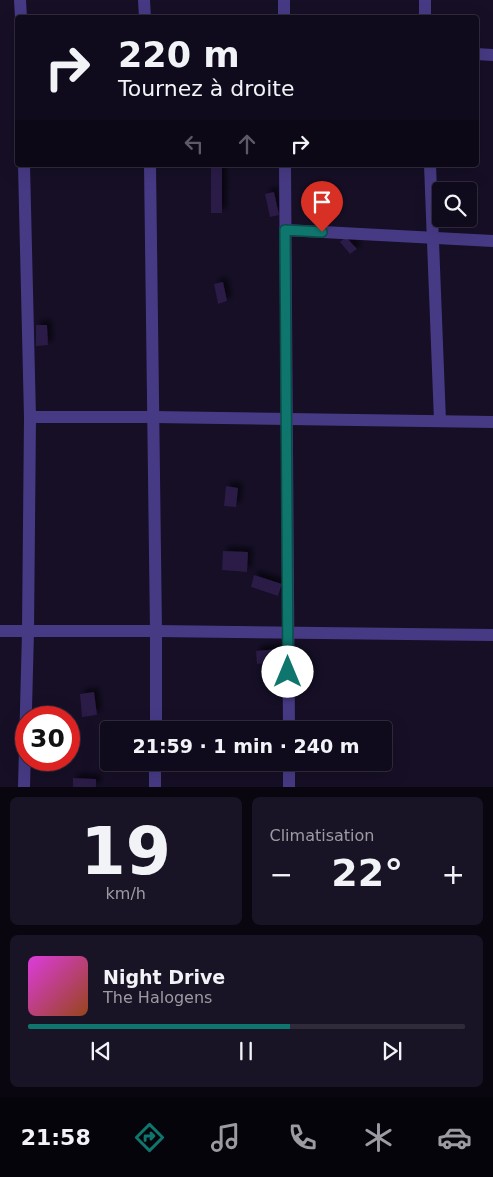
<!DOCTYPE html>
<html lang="fr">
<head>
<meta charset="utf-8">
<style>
	body { margin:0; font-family:"DejaVu Sans",sans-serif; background:#191425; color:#f1f3f6; height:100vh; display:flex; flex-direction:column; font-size:19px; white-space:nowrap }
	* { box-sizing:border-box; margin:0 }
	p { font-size:16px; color:#9c9ba3 }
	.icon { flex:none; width:28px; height:28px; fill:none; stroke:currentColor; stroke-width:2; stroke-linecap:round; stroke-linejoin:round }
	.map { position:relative; height:787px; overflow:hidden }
	.sheet { display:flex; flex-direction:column; gap:10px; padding:10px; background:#09060f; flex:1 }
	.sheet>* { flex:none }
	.guide { position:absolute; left:15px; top:15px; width:464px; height:152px; border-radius:5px; box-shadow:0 5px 20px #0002,0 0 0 1px #302b3b; background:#100b1c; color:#f1f3f6; overflow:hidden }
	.buttons { position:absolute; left:432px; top:182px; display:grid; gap:10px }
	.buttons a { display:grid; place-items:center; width:45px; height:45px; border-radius:5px; background:#100b1c; box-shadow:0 5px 20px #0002,0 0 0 1px #302b3b; font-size:25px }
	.speed { position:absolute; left:15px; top:706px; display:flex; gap:10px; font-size:25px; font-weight:700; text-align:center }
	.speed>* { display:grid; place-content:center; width:65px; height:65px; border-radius:50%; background:#100b1c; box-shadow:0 5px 20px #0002,0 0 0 1px #302b3b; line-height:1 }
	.speed .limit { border:8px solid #d22; background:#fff; color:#111 }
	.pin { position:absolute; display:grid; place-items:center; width:42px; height:42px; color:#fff; margin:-51px -21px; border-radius:50% 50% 50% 0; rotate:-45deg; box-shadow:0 0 5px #0007 }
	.pin .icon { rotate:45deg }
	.me { position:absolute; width:55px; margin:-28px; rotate:0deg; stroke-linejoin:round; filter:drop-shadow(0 0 4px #0008) }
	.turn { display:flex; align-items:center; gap:18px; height:105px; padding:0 20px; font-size:22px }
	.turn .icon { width:65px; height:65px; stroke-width:2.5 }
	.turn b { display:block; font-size:35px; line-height:42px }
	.lanes { display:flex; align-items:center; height:48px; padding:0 20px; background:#0003; justify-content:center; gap:25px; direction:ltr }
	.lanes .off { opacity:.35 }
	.big { font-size:38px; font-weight:600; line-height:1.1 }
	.sheet .tile { flex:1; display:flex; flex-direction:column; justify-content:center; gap:8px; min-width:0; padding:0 18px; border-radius:8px; background:#191425 }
	.sheet .dial { align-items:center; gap:0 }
	.dial b { font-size:65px; line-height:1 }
	.song { display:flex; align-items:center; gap:15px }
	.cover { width:60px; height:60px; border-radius:8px; background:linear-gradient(135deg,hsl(300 70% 55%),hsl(20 70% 35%)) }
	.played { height:5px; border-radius:2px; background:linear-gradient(90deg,#0f766e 60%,#302b3b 60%) }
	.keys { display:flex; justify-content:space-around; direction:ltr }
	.heat { display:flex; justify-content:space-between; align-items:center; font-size:28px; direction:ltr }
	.sheet .tiles { flex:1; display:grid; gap:10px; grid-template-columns:1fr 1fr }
	.tile:last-child { grid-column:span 2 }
	.trip { position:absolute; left:100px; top:721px; width:292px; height:50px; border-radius:5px; background:#100b1c; box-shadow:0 5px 20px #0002,0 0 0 1px #302b3b; font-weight:600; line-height:50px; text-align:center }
	.menu { display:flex; height:80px; justify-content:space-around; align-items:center; background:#06040b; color:#9c9ba3 }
	.menu .icon { width:35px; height:35px }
	.menu .current { color:#0f766e }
	.menu b { font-size:22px; color:#f1f3f6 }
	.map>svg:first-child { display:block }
</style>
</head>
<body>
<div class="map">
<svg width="493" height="787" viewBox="0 0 493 787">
	<defs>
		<filter id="shadow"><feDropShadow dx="4.5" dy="-4.5" stdDeviation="2.5" flood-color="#0009"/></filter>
	</defs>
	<rect width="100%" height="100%" fill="#160f26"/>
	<g fill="#2a1b47" filter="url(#shadow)">
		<rect x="211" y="165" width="11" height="48"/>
		<polygon points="274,192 279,215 270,217 265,194"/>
		<polygon points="346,237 357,249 350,254 340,242"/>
		<polygon points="223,282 227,301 218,304 214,284"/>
		<polygon points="36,325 47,325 48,345 36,346"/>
		<polygon points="226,486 238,488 236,507 224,506"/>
		<polygon points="223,551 248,552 247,572 222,570"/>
		<polygon points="254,575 282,584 278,596 251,587"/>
		<polygon points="278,649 279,662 257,664 256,651"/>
		<polygon points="94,692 97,715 82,717 80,694"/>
		<polygon points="73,778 96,779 96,787 73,787"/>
	</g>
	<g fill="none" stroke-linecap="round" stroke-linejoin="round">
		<g stroke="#473a85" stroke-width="12">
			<polyline points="20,0 21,18"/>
			<polyline points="144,0 145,18"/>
			<polyline points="284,0 284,18"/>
			<polyline points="425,0 425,18"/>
			<polyline points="476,54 493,55"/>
			<polyline points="150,165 156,631 156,730"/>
			<polyline points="285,165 289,730"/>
			<polyline points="430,165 440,421"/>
			<polyline points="285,230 493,241"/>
			<polyline points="30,417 153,417 493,422"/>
			<polyline points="0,631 156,631 493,635"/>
			<polyline points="289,762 289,787"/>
			<polyline points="24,787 28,631 30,417 24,165"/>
			<polyline points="155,787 155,762"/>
		</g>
	</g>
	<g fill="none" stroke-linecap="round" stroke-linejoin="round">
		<defs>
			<polyline id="route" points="288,672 285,230 322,232"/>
		</defs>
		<use href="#route" stroke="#0a4d48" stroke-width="12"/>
		<use href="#route" stroke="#0f766e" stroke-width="9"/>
	</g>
</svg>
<div class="buttons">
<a><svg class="icon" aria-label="search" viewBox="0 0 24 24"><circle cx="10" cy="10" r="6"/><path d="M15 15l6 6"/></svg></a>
</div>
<div class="speed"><div class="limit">30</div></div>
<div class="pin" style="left:322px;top:232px;background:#d93025"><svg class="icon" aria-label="arrive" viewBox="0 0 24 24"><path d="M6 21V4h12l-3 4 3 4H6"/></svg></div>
<svg class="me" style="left:288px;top:672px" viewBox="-20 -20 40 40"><circle r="19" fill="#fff"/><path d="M0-13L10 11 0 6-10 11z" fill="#0f766e"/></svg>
<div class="trip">21:59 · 1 min · 240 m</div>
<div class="guide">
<div class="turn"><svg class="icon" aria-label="right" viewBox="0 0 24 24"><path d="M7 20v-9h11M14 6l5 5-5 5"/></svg><div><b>220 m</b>Tournez à droite</div></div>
<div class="lanes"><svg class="icon off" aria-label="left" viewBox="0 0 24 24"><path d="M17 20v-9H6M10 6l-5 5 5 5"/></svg><svg class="icon off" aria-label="ahead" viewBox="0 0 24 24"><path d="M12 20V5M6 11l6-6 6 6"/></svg><svg class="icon" aria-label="right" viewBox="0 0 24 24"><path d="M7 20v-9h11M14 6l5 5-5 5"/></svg></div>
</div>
</div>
<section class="sheet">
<div class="tiles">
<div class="tile dial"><b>19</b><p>km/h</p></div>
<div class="tile"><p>Climatisation</p>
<div class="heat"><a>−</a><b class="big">22°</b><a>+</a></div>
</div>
<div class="tile">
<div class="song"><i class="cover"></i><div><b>Night Drive</b><p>The Halogens</p></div></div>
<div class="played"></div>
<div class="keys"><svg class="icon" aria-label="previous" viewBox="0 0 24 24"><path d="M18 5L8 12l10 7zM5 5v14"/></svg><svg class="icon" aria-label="pause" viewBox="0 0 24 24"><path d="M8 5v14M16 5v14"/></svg><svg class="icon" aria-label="next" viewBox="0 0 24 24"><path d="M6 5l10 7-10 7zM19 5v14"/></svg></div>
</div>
</div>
</section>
<nav class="menu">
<b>21:58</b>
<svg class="icon current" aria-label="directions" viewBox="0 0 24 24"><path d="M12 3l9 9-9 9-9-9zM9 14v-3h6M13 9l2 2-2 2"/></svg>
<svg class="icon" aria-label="music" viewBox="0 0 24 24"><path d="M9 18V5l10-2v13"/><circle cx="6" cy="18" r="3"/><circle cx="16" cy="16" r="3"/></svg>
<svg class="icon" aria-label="phone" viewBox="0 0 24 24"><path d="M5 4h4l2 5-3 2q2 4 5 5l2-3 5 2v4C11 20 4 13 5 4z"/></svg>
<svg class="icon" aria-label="climate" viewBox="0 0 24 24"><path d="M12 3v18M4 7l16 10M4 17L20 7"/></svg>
<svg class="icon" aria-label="car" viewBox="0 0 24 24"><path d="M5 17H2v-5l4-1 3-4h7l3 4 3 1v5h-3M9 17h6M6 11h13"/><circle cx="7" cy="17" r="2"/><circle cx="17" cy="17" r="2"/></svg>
</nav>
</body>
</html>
